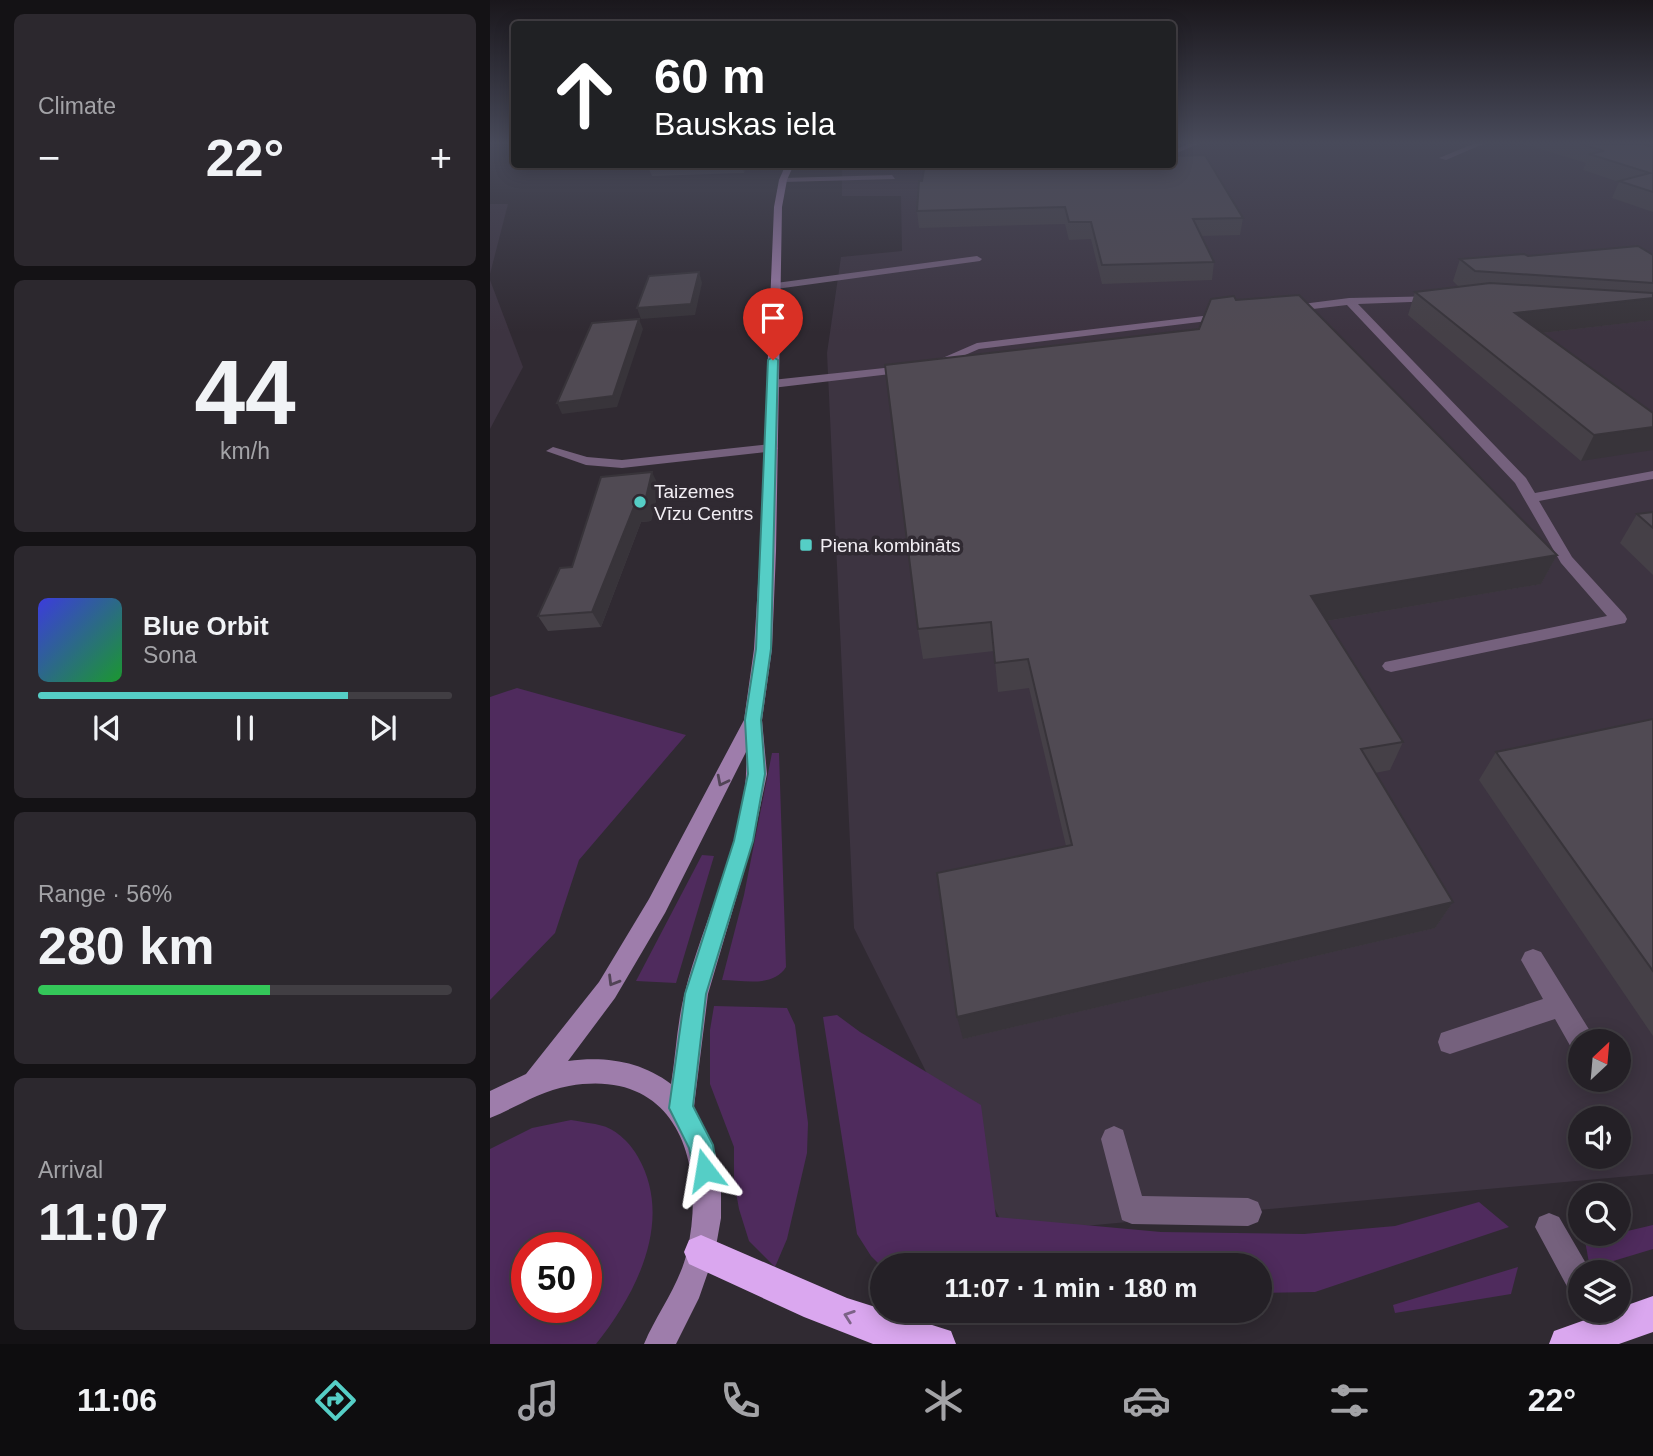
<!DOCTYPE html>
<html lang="en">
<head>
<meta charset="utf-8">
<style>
	body { margin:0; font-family:Helvetica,sans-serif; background:#2c282e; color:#f1f3f6; height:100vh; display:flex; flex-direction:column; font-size:26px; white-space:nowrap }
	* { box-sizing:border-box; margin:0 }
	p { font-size:23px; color:#a3a3a7 }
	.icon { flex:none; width:38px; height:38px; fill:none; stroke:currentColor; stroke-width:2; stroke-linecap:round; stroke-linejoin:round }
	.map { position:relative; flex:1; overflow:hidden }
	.details { display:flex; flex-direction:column; gap:14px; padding:14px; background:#141215; width:490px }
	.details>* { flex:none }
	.guide { position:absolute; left:21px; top:21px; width:665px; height:147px; border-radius:7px; box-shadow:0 4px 18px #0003,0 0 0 2px #413e43; background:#202124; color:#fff; overflow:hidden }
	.needle { width:46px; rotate:26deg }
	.buttons { position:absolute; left:1078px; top:1029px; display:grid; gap:14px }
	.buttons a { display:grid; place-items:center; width:63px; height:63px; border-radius:50%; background:#242026; box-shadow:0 4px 18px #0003,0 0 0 2px #413e43; font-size:35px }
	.speed { position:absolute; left:21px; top:1232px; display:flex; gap:14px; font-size:35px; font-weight:700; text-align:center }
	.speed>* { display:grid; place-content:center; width:91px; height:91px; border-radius:50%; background:#242026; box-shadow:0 4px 18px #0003,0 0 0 2px #413e43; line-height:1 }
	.speed .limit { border:10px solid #d22; background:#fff; color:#111 }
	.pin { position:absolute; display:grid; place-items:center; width:60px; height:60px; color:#fff; margin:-72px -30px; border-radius:50% 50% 50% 0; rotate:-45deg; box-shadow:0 0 7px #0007 }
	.pin .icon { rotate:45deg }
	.me { position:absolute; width:77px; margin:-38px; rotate:346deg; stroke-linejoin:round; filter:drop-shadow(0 0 5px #0008) }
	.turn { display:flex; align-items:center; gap:24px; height:147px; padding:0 28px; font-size:32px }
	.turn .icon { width:91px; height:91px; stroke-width:2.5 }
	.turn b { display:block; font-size:49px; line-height:60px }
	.big { font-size:52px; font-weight:600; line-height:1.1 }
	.details .card { flex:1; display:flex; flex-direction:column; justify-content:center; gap:10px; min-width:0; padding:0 24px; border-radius:10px; background:#2c282e }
	.details .dial { align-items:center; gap:0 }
	.dial b { font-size:91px; line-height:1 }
	.song { display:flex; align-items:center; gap:21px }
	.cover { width:84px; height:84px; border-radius:10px; background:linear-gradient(135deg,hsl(240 70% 55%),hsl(130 70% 35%)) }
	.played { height:7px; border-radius:4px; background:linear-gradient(90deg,#55cec6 75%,#413e43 75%) }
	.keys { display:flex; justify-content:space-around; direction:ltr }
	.heat { display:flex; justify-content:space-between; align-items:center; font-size:38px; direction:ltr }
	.charge { height:10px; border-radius:5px; background:linear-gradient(90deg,#34c759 56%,#413e43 0) }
	.trip { position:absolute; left:380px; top:1253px; width:402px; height:70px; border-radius:35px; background:#242026; box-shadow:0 4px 18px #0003,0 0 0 2px #413e43; font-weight:600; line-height:70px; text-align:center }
	.menu { display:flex; height:112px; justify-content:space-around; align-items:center; background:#0e0d0f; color:#a3a3a7 }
	.menu .icon { width:49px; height:49px }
	.menu .selected { color:#55cec6 }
	.menu b { font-size:32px; color:#f1f3f6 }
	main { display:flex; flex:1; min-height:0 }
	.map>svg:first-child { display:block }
</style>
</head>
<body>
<main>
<section class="details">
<div class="card"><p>Climate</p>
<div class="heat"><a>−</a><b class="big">22°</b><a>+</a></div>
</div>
<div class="card dial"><b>44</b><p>km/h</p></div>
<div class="card">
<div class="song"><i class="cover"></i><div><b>Blue Orbit</b><p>Sona</p></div></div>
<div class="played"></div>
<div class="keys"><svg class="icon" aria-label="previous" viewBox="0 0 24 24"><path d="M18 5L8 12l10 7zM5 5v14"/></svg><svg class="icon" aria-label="pause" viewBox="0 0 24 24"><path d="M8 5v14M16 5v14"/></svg><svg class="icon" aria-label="next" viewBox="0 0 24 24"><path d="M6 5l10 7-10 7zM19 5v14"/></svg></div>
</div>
<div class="card"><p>Range · 56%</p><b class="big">280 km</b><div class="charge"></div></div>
<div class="card"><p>Arrival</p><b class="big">11:07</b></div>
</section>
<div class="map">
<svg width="1163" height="1344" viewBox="0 0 1163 1344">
	<rect width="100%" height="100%" fill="#302a32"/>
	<g fill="#3d3441" fill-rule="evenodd">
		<path d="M683 144H1076L1163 170V1174L517 1233 364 928 337 353 351 257 412 251 411 196H352V165L682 164ZM1090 1041H1129V1080H1090ZM1090 1118H1129V1157H1090Z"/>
		<polygon points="0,204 18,204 0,274"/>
		<polygon points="0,280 33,367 0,429"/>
	</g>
	<g fill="#4f2b5d" fill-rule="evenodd">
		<polygon points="27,688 196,735 89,860 65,933 0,1000 0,697"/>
		<path d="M282 753H289L296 967C283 988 253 980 232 980L254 895Z"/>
		<polygon points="212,855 224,856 186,983 146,981"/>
		<polygon points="224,1006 297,1008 305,1025 318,1123 317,1153 297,1239 285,1267 259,1241 249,1209 244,1181 244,1147 220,1084 220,1030"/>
		<polygon points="347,1015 370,1032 491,1105 506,1217 671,1232 814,1234 905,1226 989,1202 1019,1227 825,1292 770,1293 770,1265 392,1267 381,1256 367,1234 333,1017"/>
		<path d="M81 1120C91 1122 103 1123 113 1126 127 1130 141 1144 148 1157 184 1220 147 1293 106 1344H0V1149L42 1128ZM37 1248H96V1307H37Z"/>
		<polygon points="1163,1225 1163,1249 1100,1268 1095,1241"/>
		<polygon points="1028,1267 1021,1294 905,1313 903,1305"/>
	</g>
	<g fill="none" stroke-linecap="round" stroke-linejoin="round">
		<g fill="#75617d" fill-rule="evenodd">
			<polygon points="698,144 708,144 682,155 682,151"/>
			<polygon points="983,144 993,144 956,160 949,158"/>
			<polygon points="402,175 405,179 293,182 289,180 293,178"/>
			<polygon points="487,256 492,259 490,261 286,289 281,286 286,283"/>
			<polygon points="951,296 952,298 947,301 868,304 1036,478 1045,493 1163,471 1163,479 1049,501 1082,557 1135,615 1137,619 1135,623 901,672 895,670 892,666 895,662 1117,616 1071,563 1025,483 857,305 797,312 792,309 797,306 859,298"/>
			<polygon points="738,313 743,316 742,318 489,349 443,369 282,388 276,384 282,380 441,363 487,343"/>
			<polygon points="281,444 288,448 286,451 132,468 96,465 56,451 63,447 97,457 132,460"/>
			<polygon points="1043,949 1051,952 1100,1031 1103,1041 1090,1041 1090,1052 1082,1049 1065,1019 960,1054 951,1051 948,1042 951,1033 1053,999 1031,960 1035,952"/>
			<polygon points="624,1126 633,1130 652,1196 758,1198 768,1202 772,1212 768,1222 758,1226 642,1224 632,1220 611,1139 615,1130"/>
			<polygon points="1059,1213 1069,1217 1101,1272 1090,1272 1090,1297 1080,1292 1045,1227 1049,1217"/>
			<polygon points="1091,1311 1123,1311 1132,1329 1128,1340 1117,1344 1106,1340"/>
		</g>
		<path fill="#9e7dab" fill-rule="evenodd" d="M296 164H304L297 180 292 207 286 551 282 649 272 720 277 774 263 841 218 994 204 1107 225 1152 231 1184V1218L225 1252 209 1298 186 1344H154C167 1313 189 1286 197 1252 217 1164 188 1067 79 1086 50 1091 27 1107 0 1118V1091L36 1074 109 982 159 899 254 720 264 649 270 551 284 207 289 180ZM256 752C261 828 213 919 195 992 187 1022 186 1054 181 1084 151 1061 115 1056 78 1061L125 998 175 913Z"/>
		<g fill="#daa7ef" fill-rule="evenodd">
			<polygon points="211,1235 357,1298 461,1331 466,1344 383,1344 314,1317 199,1264 194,1252 199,1240"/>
			<polygon points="1163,1296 1163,1332 1129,1344 1059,1344 1064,1331 1120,1311 1129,1311 1129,1308"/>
		</g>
	</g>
	<g fill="#454047">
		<polygon points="1034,144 1163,144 1163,212 1122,198 1129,182 1093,170 1096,163"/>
		<polygon points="258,164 254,173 162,176 159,169"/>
		<polygon points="429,181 753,218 750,235 711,236 724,262 722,280 612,284 601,239 579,240 575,224 429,228 427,211"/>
		<polygon points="1163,255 1163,320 1052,333 1163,413 1091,461 918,315 925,292 969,287 963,281 970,259 1038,256"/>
		<polygon points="746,300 1067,555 1051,584 837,621 913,742 900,770 885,773 963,902 945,928 473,1039 576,846 539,688 508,692 504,651 433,659 428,629 709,329"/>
		<polygon points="169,487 161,521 151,522 111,627 58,631 48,616"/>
		<polygon points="1163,512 1163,575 1130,543 1147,514"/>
		<polygon points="1163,719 1163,1036 989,780 1006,752"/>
	</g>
	<g fill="#38343a">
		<polygon points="252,164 258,164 254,173 252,165"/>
		<polygon points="209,272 212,283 205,315 151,319 147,308"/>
		<polygon points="1163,298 1163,320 1016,337 1025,313"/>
		<polygon points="149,319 153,329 127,407 72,414 67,403"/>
		<polygon points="1163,427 1163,450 1091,461 1104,435"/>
		<polygon points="162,472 169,487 161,521 151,522 111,627 102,612 144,507"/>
		<polygon points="1067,555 1051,584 813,625 821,596"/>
		<polygon points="963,902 945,928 473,1039 467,1017"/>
	</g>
	<g fill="#504a53" stroke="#38343a" stroke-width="2">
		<polygon points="1091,144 1153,144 1163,147 1163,192 1129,181 1160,173 1099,154 1114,151"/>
		<polygon points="715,155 753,218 703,219 724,262 612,265 601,222 579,222 575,207 427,211 429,181 432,181 435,164 682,164 682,156"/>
		<polygon points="163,164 252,164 159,169"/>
		<polygon points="1148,246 1163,255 1163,283 985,271 970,259 1034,254 1038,256"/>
		<polygon points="209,272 201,304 147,308 159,276"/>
		<polygon points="1000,283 1163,293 1163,298 1025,313 1163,413 1163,427 1104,435 925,292"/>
		<polygon points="809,295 1067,555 821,596 913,742 871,749 963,902 467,1017 447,873 582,845 538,659 505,663 501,622 428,629 395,365 709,329 721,299 744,296 746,300"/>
		<polygon points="149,319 123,396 67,403 102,323"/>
		<polygon points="162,472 154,506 144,507 102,612 48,616 70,568 82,567 111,477"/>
		<polygon points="1163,512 1163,528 1147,514"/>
		<polygon points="1163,719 1163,971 1006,752"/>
	</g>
	<defs><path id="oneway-chevron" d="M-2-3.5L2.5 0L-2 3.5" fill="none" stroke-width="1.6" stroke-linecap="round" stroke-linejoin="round" transform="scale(1.75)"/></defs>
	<g stroke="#514356">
		<use href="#oneway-chevron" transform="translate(232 781) rotate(117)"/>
		<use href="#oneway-chevron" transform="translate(123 981) rotate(121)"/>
	</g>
	<use stroke="#7c6287" href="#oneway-chevron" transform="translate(359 1316) rotate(-161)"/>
	<linearGradient id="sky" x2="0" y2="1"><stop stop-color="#1a171c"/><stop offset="0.43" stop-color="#484a5a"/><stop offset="1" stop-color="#484a5a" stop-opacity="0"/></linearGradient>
	<rect width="1163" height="332" fill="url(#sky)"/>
	<polygon fill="#55cec6" stroke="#378681" stroke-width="2" points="283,357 288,360 281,649 271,720 275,774 263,841 216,994 203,1106 223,1145 227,1170 224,1178 215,1182 206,1178 199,1148 179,1108 195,994 244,841 258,774 255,720 266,649 278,360"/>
	<g fill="#55cec6" stroke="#302a32" stroke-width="2.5">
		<circle cx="150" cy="502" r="7"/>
		<rect x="309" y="538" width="14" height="14" rx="3.5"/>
	</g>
	<g text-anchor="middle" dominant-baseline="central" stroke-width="7" stroke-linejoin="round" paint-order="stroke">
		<g font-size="19" fill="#f2eef4" stroke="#302a32" text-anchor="start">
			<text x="164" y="491">Taizemes<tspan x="164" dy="22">Vīzu Centrs</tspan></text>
			<text x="330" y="545">Piena kombināts</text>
		</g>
	</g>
</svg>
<div class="buttons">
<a><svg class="needle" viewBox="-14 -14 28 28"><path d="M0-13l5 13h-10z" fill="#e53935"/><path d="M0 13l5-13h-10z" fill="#a3a3a7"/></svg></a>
<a><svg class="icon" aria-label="sound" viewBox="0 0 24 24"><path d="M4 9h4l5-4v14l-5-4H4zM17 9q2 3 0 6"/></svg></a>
<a><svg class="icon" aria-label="search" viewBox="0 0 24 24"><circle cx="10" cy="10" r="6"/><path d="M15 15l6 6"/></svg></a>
<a><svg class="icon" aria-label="layers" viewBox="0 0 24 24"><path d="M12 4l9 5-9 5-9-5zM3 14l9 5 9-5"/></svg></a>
</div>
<div class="speed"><div class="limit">50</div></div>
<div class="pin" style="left:283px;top:360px;background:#d93025"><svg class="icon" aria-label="arrive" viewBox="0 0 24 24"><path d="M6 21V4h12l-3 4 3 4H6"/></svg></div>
<svg class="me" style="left:215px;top:1170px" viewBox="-20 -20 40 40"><path d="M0-17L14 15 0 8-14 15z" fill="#55cec6" stroke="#fff" stroke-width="4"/></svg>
<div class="trip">11:07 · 1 min · 180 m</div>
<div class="guide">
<div class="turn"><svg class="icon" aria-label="ahead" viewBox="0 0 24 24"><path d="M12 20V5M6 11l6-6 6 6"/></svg><div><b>60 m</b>Bauskas iela</div></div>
</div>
</div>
</main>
<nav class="menu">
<b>11:06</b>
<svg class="icon selected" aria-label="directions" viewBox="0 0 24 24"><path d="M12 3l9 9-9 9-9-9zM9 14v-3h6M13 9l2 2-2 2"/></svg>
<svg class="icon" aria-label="music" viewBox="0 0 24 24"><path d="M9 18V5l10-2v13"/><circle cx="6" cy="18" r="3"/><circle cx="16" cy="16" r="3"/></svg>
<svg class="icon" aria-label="phone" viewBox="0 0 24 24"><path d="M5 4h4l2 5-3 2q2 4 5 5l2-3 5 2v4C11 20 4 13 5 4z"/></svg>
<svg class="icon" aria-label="climate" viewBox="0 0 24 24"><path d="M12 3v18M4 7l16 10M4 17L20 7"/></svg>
<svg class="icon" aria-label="car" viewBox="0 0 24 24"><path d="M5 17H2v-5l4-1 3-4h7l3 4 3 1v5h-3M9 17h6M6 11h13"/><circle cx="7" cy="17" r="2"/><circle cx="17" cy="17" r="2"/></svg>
<svg class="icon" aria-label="filters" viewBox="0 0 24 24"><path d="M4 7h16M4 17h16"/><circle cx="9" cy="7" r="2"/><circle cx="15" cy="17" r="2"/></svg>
<b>22°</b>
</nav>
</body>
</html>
